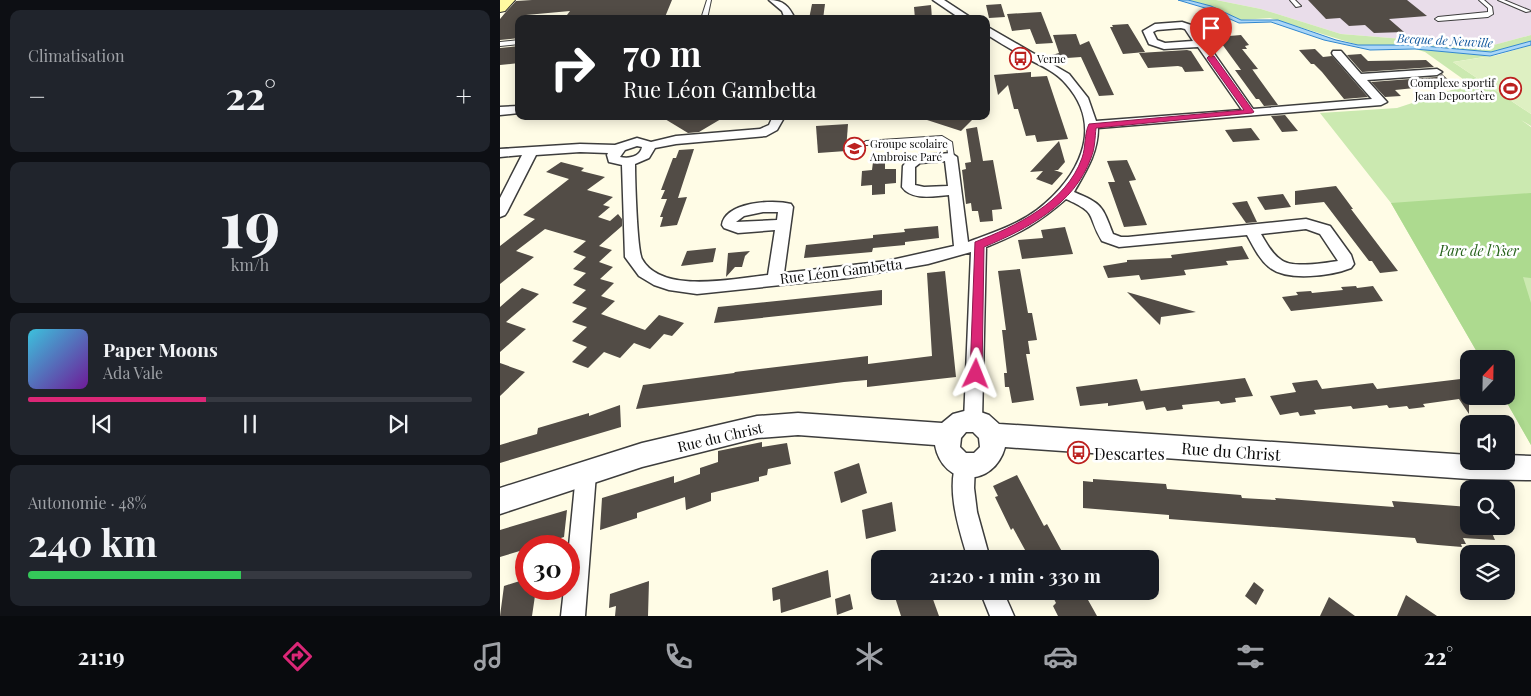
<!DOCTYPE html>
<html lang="fr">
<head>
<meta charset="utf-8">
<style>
	body { margin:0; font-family:"Playfair Display",serif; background:#20242c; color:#f1f3f6; height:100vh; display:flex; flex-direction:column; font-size:19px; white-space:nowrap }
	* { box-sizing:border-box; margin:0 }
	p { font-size:16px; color:#9ea1a6 }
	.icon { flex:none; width:28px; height:28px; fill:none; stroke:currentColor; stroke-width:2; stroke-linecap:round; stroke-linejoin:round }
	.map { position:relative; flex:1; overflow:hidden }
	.side { display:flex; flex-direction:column; gap:10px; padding:10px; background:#0d0f14; width:500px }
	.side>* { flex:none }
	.hud { position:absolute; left:15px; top:15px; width:475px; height:105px; border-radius:10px; box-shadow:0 2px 12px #0003; background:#202124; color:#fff; overflow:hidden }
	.needle { width:32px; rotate:22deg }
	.fabs { position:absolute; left:960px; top:350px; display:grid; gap:10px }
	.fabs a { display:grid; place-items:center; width:55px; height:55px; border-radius:10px; background:#171b24; box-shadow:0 2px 12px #0003; font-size:25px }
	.speed { position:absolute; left:15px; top:535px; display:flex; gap:10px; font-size:25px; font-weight:700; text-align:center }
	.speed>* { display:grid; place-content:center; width:65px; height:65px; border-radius:50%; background:#171b24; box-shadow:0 2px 12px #0003; line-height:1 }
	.speed .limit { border:8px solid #d22; background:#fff; color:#111 }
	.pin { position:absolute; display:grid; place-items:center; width:42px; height:42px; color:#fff; margin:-51px -21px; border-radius:50% 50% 50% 0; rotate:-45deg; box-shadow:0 0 5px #0007 }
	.pin .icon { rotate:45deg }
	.me { position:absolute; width:55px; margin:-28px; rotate:2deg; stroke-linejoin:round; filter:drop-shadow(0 0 4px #0008) }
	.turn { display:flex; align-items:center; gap:18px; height:105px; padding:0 25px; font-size:22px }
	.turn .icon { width:65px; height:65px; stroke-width:2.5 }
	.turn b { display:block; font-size:35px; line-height:42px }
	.big { font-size:38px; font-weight:700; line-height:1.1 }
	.side .tile { flex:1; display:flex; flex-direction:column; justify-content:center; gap:8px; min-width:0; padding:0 18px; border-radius:10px; background:#20242c }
	.side .dial { align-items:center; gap:0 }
	.dial b { font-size:65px; line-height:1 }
	.song { display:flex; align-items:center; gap:15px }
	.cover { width:60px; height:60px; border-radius:8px; background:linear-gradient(135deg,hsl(190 70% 55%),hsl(280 70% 35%)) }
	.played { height:5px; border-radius:2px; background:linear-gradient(90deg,#db2777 40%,#363941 40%) }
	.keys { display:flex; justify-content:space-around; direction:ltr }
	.heat { display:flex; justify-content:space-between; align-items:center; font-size:28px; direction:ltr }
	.charge { height:8px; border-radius:4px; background:linear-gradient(90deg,#34c759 48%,#363941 0) }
	.trip { position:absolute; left:371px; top:550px; width:288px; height:50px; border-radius:10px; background:#171b24; box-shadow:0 2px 12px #0003; font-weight:700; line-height:50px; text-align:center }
	.tab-bar { display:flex; height:80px; justify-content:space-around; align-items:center; background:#090b0e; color:#9ea1a6 }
	.tab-bar .icon { width:35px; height:35px }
	.tab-bar .on { color:#db2777 }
	.tab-bar b { font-size:22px; color:#f1f3f6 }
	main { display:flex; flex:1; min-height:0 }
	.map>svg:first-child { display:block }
</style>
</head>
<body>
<main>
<section class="side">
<div class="tile"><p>Climatisation</p>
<div class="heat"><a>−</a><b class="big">22°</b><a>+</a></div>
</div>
<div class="tile dial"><b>19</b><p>km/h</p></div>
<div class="tile">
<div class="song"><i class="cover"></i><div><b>Paper Moons</b><p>Ada Vale</p></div></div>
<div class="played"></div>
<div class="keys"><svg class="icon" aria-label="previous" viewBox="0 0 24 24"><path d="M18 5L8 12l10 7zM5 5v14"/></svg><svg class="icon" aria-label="pause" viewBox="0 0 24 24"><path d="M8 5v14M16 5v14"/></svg><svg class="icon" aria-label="next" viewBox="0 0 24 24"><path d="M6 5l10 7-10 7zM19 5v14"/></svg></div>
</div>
<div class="tile"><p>Autonomie · 48%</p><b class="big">240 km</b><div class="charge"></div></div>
</section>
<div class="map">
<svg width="1031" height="616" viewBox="0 0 1031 616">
	<rect width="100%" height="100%" fill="#fffce6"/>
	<polygon fill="#e9ddea" points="716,0 1031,0 1031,35 990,46 841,34 761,9"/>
	<g fill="#cbe9b0">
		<polygon points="688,0 716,0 761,9 841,34 990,46 1031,35 1031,41 991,52 913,45 858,45 770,18 741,20 711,6"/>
		<polygon points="915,49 990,56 953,62 1031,114 1031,126 1021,120 1031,127 1031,445 1003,396 1006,396 1006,359 981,359 891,203 820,113 897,108 970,84 925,52"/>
	</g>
	<polygon fill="#adda8f" points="1031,193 1031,278 1023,277 1031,303 1031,445 1003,396 1006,396 1006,359 981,359 891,203"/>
	<polygon fill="#def0c2" points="1031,45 1031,114 953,62 998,55"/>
	<polygon fill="#aad6f7" stroke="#3087d0" points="678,0 688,0 711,6 741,20 778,20 836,40 858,45 913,45 991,52 1031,41 1031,45 990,56 915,49 870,50 824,40 771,22 739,23 705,8"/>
	<g fill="#524c46">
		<polygon points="32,0 172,0 165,17 64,19 70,11 26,15 23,19 19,19 19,38 0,40 0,19 5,13 16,1"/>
		<polygon points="808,0 907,0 927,16 889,19 904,32 874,33 865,25 849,26 840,18 826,19"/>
		<polygon points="312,4 325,4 323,19 309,19"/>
		<polygon points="501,4 505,17 489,18 486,5"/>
		<polygon points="431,5 432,19 415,19 414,7"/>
		<polygon points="541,12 553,43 536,44 530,29 512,31 507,14"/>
		<polygon points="718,21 729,36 741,35 749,45 745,46 747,49 742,49 758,69 744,70 752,69 778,105 764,106 759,99 756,99 735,70 741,70 722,44 717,45 699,22"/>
		<polygon points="628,24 645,52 623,54 610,27 613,27 612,25"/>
		<polygon points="576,34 580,45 589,41 614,95 599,96 581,57 553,59 552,55 559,53 553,35"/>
		<polygon points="19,46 19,63 0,65 0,48"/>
		<polygon points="815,49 823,57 832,56 868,97 844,99 822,72 814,64 811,64 799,50"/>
		<polygon points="687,50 691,51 704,71 685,72 682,67 678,66 648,68 639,53"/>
		<polygon points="861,54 868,61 926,60 934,67 862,72 847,55"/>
		<polygon points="531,72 531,77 547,76 568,139 537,142 535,135 526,136 518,109 514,109 508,85 498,95 494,75"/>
		<polygon points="942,74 953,84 895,90 901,96 885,97 871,82 937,77"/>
		<polygon points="785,115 798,131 782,132 771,116"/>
		<polygon points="160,116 226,116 199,132 188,133"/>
		<polygon points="424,116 476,116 461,131 424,119"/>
		<polygon points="348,124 346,151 318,153 316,126"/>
		<polygon points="477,127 483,161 493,160 502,209 492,210 493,221 480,222 478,211 472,211 471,203 466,204 462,170 466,169 465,163 471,162 466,129"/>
		<polygon points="751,128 760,140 733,142 725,130"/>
		<polygon points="559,141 565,162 558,170 554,170 563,173 552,185 536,179 543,171 530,172"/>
		<polygon points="194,149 178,198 187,197 177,225 160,227 163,217 160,217 167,199 161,199 165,190 161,190 173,158 176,158 179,150"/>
		<polygon points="627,160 636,180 629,181 647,225 624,227 608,182 615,182 607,161"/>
		<polygon points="385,161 385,169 396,169 396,183 385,184 385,194 372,195 372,185 361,186 362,171 372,170 373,162"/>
		<polygon points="61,162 84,168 81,171 105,177 87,190 113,197 103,205 110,207 98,217 110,221 118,214 122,219 122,226 99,246 112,250 99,262 113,267 100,279 114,283 101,296 115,301 101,314 145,330 159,315 184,323 172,336 164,334 150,349 134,343 120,358 104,352 88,368 72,362 87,347 72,341 87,327 72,322 87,308 72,303 86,290 73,285 86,273 73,269 86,257 73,252 86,241 45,229 16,251 34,257 0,284 0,246 35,219 23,215 69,179 46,172"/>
		<polygon points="836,186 853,209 851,209 898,271 880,273 872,261 869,261 824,202 795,205 795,191"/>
		<polygon points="783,194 791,207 765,210 757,197"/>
		<polygon points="747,201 757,222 746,223 732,203"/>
		<polygon points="438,226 439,238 405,242 405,245 373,248 372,252 304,258 306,245 373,238 373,235 405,232 404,229"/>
		<polygon points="565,227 573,254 522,259 518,240 543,238 541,230"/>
		<polygon points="742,246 749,259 726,261 728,265 684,270 686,275 641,280 639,275 608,278 603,266 627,262 627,260 672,258 671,255"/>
		<polygon points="216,248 213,262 181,266 187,251"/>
		<polygon points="250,251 245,256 242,267 235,267 226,277 228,253"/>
		<polygon points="520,269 528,313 532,313 537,340 528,341 530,354 526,354 534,400 512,403 509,387 505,387 504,373 507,373 502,330 506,330 498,271"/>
		<polygon points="445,271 456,377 367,387 367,380 344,382 136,409 143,385 234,373 235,372 368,356 368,364 432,356 427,273"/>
		<polygon points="856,286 857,288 873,286 883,301 791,311 782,297 798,295 796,292 811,291 812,293 843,290 841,287"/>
		<polygon points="22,288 39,294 6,322 26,329 0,352 0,307"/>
		<polygon points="382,290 382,305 214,323 218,307"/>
		<polygon points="627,292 696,312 661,317 660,325"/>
		<polygon points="0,363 25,372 0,396"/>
		<polygon points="745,378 753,396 735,398 736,402 721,404 719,401 682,405 683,409 667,411 665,407 646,410 640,391"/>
		<polygon points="969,378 969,414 959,399 923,404 925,407 909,409 907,406 889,408 887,405 853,409 851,406 814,410 816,414 800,416 798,412 780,415 770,396 796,392 792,383 817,380 822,389 873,383 877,389"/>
		<polygon points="637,379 644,401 608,406 608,403 580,406 576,387"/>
		<polygon points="120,405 121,427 0,463 0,445 37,434 38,428 89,413 89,416"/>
		<polygon points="262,442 262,447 287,443 291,464 268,469 267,475 259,477 259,481 211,493 211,501 186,510 185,497 137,513 137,518 100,530 102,498 174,476 174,483 200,474 200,468 218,462 218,451"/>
		<polygon points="359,463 367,493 341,503 334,472"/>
		<polygon points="517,475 544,526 547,524 566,559 530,559 513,528 511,530 495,497 498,496 493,486"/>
		<polygon points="593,479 666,484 667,489 741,495 742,498 776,500 775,498 894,507 892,501 969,507 969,526 989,526 995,540 963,538 966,544 961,544 962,547 938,545 917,543 915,538 669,519 669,515 583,508 583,481 593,482"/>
		<polygon points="392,502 396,531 366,539 362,510"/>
		<polygon points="67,510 64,537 35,546 24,546 23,550 0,557 0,530"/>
		<polygon points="328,570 331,597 281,613 280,599 273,601 272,588"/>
		<polygon points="26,579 26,589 36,589 32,616 0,616 4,586"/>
		<polygon points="149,581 148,616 115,616 116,606 109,608 110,594"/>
		<polygon points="754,582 764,590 756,605 745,596"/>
		<polygon points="393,591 430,591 439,616 401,616"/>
		<polygon points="550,591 583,591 597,616 558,616 553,606 556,603"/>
		<polygon points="350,594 353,609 337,615 335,599"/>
		<polygon points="906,595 937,616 897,616"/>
		<polygon points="829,597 855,616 820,616"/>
	</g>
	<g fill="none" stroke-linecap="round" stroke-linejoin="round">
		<defs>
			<g id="service">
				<polygon points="207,0 211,0 207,19 201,19"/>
				<polygon points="790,0 795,0 801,6 796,7"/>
				<polygon points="979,0 984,0 992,7 993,14 988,17 938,21 935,19 938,17 988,12 988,8"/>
				<polygon points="998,0 1004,0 1031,11 1026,12"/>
				<polygon points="19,40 19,44 0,46 0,42"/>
				<polygon points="442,136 452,142 454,157 453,158 449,158 446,143 441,140 366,145 363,143 366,141"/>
			</g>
			<g id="minor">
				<path d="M269 0C283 0 289 6 295 19H285L282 11Z"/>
				<polygon points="433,0 444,0 473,19 461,19"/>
				<path d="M682 22 691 25 706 42 753 109 872 99 833 55 832 53 833 51H841L861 74 937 69 942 72 937 75 867 80 887 102 881 105 598 128C598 153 586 171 574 192 602 204 602 205 613 234L621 237H628L806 219 830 226 851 255 854 264 851 268C831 276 786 282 769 267 759 259 753 246 747 235L619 247 602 241C586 214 599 214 566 199 540 222 519 234 486 247L482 421 480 427 473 429 466 427 464 421 471 252 428 264 348 278 197 294 169 290 154 285 139 276 125 257 122 165 109 162 107 155 108 153 80 152 36 155 7 212 5 215 0 217V198L22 155 0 157V149L80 144 115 145 137 138 151 142 176 136 260 129 269 125 273 116H285L277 130 266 136 176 144 155 148 149 158 135 164C135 178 137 250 142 259 162 295 235 278 268 275L275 230 238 233 224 228 222 225C225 202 273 199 291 204L293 207 284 273 387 261 454 246 449 195C434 196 412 201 402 187L403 166 411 156 451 153 457 157 468 242C492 233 517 225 537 210 577 179 606 129 566 84 556 72 542 66 528 59 514 51 500 43 486 34V26L569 74 588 98 596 121 742 110 698 47 664 49 649 44 643 31 655 24ZM681 28 685 29 693 41 665 43 657 40 653 32 657 30ZM137 146 142 147C140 157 129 159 120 157L125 150ZM445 161 448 186 424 187 415 185V167L420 163ZM263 212H278L277 220 236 222 244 216ZM806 229 820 234 838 261C824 263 791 269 780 259 771 253 766 242 761 234Z"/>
				<polygon points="19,106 19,113 0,115 0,107"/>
				<path d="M465 455 472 457 475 464 474 488 477 512 490 559H468C459 529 445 488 458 457Z"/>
				<polygon points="86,464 93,467 96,474 85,616 61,616 64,589 69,589 69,546 76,474 79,467"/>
				<polygon points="480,591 503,591 514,616 490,616"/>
			</g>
			<path id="tertiary" d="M472 409 489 415 499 424 969 455V461H1006V455L1031 456V480L969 479 505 447C494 488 443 488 435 445L298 435 257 438 142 467 0 514V488L142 443 257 416 298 413 442 423 453 414ZM466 432H473L479 438 480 447 474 453H466L460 447 461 438Z"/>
			<polygon id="secondary" points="0,0 15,0 5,11 0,12"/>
		</defs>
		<use href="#service" stroke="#3d3d3d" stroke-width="2"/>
		<use href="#minor" stroke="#3d3d3d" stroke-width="3"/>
		<use href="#tertiary" stroke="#3d3d3d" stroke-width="3"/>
		<use href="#secondary" stroke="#2c2c2c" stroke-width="2"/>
		<use href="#service" fill="#fff" fill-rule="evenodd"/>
		<use href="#minor" fill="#fff" fill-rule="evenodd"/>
		<use href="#tertiary" fill="#fff" fill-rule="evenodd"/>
		<use href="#secondary" fill="#fffaa1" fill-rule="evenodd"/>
	</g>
	<path fill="#db2777" stroke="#8e194d" d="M709 56H714L754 112 752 113 596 128C595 137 595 149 591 158 574 205 527 229 484 247L482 374 480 378 476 379 471 378 470 374 475 242C516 226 566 203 582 158 586 147 584 134 589 124L744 110 707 58Z"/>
	<defs>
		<symbol id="bus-ring" viewBox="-11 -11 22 22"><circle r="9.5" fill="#fff" stroke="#bc2120" stroke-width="1.5"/><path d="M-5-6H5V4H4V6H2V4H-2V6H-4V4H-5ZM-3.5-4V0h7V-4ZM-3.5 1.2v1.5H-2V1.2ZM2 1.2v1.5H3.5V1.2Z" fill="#bc2120"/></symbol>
		<symbol id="stadium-ring" viewBox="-11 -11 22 22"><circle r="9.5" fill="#fff" stroke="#bc2120" stroke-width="1.5"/><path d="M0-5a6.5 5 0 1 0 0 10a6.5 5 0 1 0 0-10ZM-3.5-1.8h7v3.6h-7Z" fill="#bc2120"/></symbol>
		<symbol id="school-ring" viewBox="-11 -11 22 22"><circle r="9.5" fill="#fff" stroke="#bc2120" stroke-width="1.5"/><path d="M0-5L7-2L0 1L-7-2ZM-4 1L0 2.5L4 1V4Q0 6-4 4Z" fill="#bc2120"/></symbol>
	</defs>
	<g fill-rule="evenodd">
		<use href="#bus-ring" x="508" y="46" width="25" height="25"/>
		<use href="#stadium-ring" x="998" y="76" width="25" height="25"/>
		<use href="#school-ring" x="342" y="136" width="25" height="25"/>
		<use href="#bus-ring" x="566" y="440" width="25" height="25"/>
	</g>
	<g text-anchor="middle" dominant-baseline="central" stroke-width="5" stroke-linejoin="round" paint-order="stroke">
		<g font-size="11" fill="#0a0a0a" stroke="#fff" text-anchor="start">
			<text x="537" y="58">Verne</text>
			<text x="995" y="82" text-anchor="end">Complexe sportif<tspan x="995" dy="13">Jean Depoortère</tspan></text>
			<text x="370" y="143">Groupe scolaire<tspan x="370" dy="13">Ambroise Paré</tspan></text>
		</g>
		<g font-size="12" font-style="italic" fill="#12589d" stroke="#fff">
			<text transform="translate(945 40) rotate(3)">Becque de Neuville</text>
		</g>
		<g font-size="14" font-style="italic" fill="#25611a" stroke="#fff">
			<text x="979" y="250">Parc de l'Yser</text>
		</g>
		<g font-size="14" fill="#0a0a0a" stroke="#fff">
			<text transform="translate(341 271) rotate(-7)">Rue Léon Gambetta</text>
			<text transform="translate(220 437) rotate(-13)">Rue du Christ</text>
		</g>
		<g font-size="16" fill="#0a0a0a" stroke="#fff">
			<text transform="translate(731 451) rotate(4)">Rue du Christ</text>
		</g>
		<g font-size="16" fill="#0a0a0a" stroke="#fff" text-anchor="start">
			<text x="594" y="453">Descartes</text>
		</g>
	</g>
</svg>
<div class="fabs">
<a><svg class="needle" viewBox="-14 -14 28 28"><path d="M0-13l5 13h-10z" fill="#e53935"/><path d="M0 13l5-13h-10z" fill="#9ea1a6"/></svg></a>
<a><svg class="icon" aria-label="sound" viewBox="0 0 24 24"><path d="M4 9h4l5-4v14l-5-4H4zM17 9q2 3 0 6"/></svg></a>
<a><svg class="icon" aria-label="search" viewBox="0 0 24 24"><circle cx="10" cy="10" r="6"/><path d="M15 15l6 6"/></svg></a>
<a><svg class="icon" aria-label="layers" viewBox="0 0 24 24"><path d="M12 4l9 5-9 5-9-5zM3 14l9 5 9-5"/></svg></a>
</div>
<div class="speed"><div class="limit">30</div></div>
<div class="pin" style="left:711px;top:58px;background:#d93025"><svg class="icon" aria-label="arrive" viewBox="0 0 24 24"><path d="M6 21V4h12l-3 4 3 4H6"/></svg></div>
<svg class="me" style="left:476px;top:374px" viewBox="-20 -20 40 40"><path d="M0-17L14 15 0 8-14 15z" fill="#db2777" stroke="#fff" stroke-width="4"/></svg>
<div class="trip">21:20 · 1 min · 330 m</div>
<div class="hud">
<div class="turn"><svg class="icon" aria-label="right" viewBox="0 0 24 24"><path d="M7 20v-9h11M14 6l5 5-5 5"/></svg><div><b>70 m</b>Rue Léon Gambetta</div></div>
</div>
</div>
</main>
<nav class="tab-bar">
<b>21:19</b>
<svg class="icon on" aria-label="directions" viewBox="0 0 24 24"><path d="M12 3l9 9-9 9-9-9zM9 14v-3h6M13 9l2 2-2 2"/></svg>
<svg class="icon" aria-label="music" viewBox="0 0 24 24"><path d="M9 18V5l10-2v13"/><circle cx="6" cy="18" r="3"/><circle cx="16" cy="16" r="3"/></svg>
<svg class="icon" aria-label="phone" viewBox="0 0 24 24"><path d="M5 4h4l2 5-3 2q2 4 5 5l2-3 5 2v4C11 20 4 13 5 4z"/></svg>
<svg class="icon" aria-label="climate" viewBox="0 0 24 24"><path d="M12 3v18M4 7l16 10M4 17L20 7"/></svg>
<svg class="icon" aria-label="car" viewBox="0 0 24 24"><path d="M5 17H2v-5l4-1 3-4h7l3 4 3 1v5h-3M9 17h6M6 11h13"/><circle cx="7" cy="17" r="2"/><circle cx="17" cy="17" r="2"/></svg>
<svg class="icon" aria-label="filters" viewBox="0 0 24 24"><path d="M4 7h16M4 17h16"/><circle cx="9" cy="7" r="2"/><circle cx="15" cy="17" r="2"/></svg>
<b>22°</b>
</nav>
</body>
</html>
